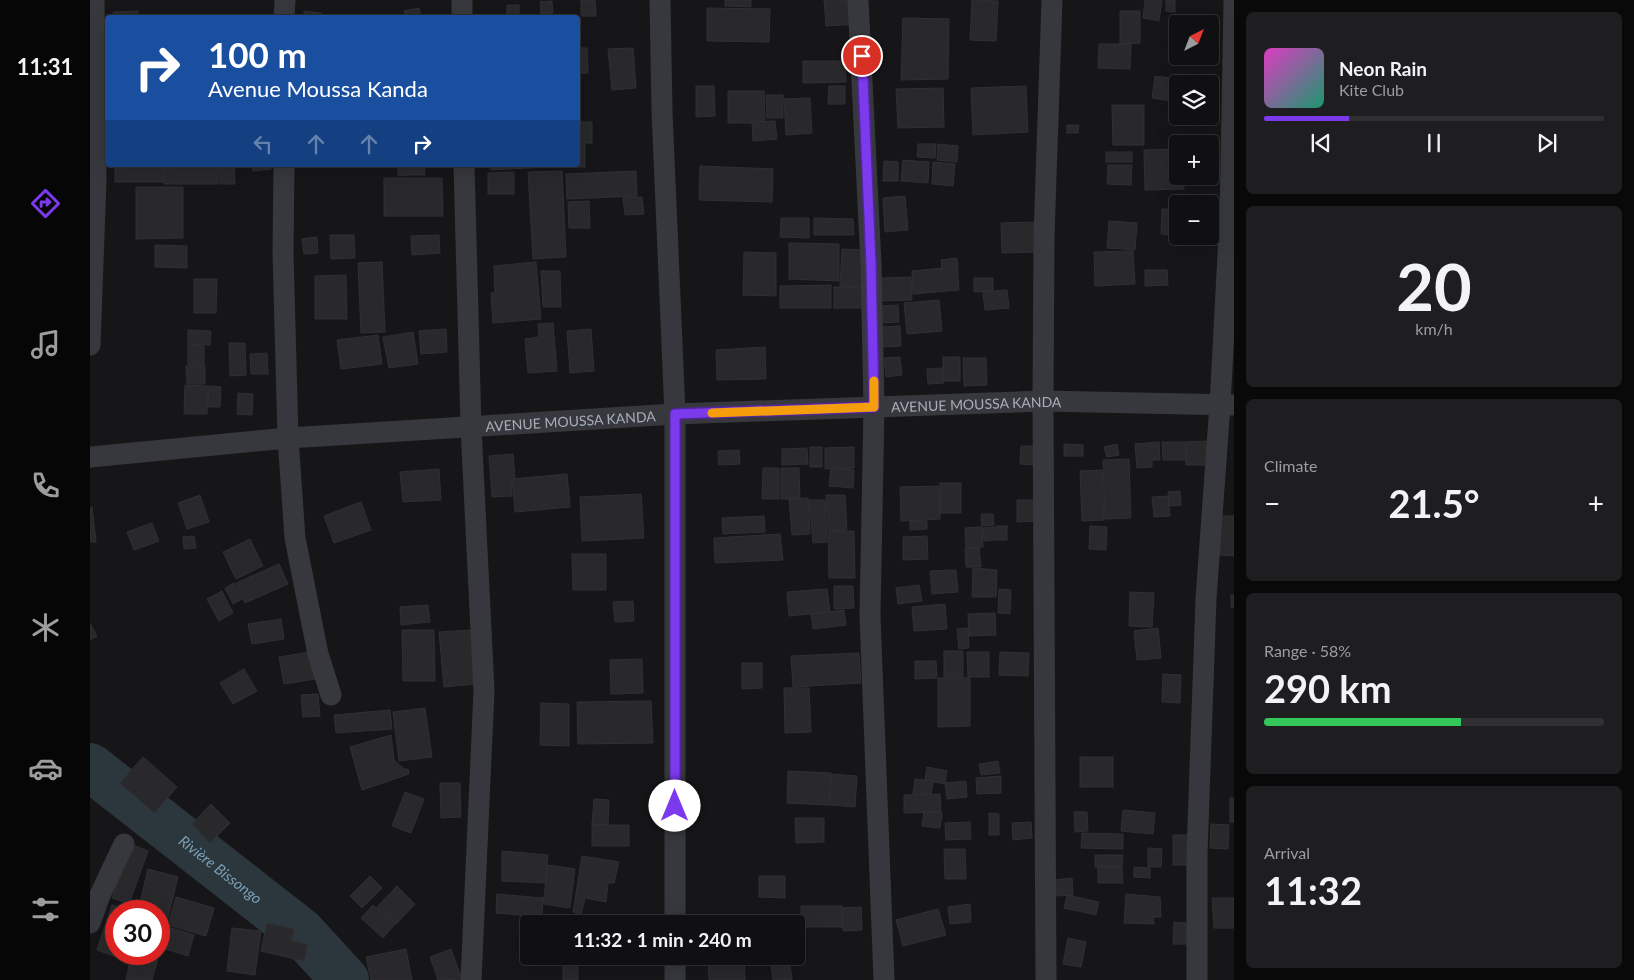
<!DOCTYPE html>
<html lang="en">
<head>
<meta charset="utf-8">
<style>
	body { margin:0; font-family:Lato,sans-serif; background:#1e1e20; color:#f1f3f6; height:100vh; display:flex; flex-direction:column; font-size:19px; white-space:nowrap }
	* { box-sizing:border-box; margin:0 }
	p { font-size:16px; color:#9c9d9f }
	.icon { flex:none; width:28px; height:28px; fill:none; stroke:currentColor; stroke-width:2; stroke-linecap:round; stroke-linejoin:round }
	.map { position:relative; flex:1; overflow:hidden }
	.side { display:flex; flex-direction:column; gap:12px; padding:12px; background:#09090a; width:400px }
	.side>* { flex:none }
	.banner { position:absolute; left:15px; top:15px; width:475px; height:152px; border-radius:5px; box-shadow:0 5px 20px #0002,0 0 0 1px #303032; background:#1a4fa0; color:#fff; overflow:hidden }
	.needle { width:32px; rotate:42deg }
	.fabs { position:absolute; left:1079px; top:15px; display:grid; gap:10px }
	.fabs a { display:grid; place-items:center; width:50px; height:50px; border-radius:5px; background:#101012; box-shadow:0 5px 20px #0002,0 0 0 1px #303032; font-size:25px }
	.speed { position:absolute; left:15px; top:900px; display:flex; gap:10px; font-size:25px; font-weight:700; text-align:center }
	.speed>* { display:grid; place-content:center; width:65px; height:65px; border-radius:50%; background:#101012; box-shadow:0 5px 20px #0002,0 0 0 1px #303032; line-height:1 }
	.speed .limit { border:8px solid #d22; background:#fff; color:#111 }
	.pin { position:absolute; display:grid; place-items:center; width:42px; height:42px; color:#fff; margin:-21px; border:2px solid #fff; border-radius:50%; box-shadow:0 1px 5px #0007 }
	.me { position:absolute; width:55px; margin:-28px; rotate:0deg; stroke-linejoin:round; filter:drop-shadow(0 0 4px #0008) }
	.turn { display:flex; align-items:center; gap:18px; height:105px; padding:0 20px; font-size:22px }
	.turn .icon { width:65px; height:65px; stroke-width:2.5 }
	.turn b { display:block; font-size:35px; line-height:42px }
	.lanes { display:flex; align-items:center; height:48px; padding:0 20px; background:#0003; justify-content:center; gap:25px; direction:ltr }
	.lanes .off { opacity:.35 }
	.big { font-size:38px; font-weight:700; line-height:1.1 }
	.side .card { flex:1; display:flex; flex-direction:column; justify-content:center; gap:8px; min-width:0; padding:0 18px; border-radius:8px; background:#1e1e20 }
	.side .dial { align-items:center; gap:0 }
	.dial b { font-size:65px; line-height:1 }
	.song { display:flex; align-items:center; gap:15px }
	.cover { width:60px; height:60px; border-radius:8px; background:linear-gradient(135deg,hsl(310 70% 55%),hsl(160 70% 35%)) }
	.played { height:5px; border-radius:2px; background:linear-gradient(90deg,#7c3aed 25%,#303032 25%) }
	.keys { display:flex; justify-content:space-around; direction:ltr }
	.heat { display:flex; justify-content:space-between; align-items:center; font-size:28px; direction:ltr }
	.charge { height:8px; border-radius:4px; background:linear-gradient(90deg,#34c759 58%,#303032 0) }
	.trip { position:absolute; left:430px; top:915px; width:285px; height:50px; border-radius:5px; background:#101012; box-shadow:0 5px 20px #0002,0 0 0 1px #303032; font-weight:700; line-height:50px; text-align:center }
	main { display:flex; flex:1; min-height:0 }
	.tab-bar { display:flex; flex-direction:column; width:90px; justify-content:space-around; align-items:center; background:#060607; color:#9c9d9f }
	.tab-bar .icon { width:35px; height:35px }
	.tab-bar .on { color:#7c3aed }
	.tab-bar b { font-size:22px; color:#f1f3f6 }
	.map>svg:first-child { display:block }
</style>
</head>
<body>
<main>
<nav class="tab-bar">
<b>11:31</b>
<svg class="icon on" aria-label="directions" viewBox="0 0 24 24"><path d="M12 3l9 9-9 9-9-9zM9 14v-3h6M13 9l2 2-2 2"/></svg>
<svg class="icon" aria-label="music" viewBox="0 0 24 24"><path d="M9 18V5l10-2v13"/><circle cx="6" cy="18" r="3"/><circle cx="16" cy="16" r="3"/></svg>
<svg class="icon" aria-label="phone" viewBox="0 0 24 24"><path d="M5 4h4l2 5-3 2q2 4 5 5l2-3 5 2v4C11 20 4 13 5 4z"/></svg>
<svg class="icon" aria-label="climate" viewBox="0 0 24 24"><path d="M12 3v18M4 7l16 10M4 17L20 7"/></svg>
<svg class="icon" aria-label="car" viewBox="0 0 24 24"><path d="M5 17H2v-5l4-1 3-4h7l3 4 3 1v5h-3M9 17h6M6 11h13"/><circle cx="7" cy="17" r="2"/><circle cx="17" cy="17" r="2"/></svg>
<svg class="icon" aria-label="filters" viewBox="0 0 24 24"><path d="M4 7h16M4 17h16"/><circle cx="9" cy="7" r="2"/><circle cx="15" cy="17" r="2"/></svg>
</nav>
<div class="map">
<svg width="1144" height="980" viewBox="0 0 1144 980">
	<rect width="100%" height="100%" fill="#161618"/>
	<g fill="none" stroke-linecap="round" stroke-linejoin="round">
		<path stroke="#2b363d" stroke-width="48" id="s1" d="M0 767 211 932 255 980"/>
	</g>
	<g fill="#29292c" stroke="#303034">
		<polygon points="491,0 505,0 506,16 491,16"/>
		<polygon points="635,0 661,0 661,7 635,6"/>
		<polygon points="734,0 767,0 769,24 736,26"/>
		<polygon points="882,0 908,1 906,41 880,40"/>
		<polygon points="1055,0 1072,0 1069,21 1053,18"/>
		<polygon points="1076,0 1085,0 1085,12 1076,11"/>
		<polygon points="462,1 463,13 451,14 450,2"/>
		<rect x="417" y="5" width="12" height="10"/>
		<polygon points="329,8 331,18 315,18 314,11"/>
		<polygon points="617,8 680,9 679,42 617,41"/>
		<polygon points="48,11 48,18 24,18 23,12"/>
		<polygon points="214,11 231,13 231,18 214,18"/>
		<polygon points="1030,11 1050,11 1050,43 1030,44"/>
		<polygon points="486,15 486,18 469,18 469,16"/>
		<polygon points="813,18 859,19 858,79 811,80"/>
		<polygon points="1009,44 1041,44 1040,69 1008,68"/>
		<polygon points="488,48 497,48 498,73 488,73"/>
		<polygon points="543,48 546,88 522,90 518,49"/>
		<polygon points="713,61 755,61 756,82 713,83"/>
		<polygon points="1065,76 1094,80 1094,84 1088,84 1088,102 1062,98"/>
		<polygon points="606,86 624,86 625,116 606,117"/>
		<polygon points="739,86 755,86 755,104 738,104"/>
		<polygon points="936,86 938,132 883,135 881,88"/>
		<polygon points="853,88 854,127 808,128 806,89"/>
		<polygon points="638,91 674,91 675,123 638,123"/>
		<polygon points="676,95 693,95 693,118 677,118"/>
		<polygon points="720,98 722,133 696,135 694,99"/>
		<polygon points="1022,105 1054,105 1054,145 1023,145"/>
		<polygon points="685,121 687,139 663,141 662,122"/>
		<polygon points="488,122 502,122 502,143 495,143 495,167 479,167 479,165 488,165"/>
		<polygon points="977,125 989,125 988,133 977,133"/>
		<polygon points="828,144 846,144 845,158 827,157"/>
		<polygon points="848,144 868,146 867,162 847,160"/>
		<polygon points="1088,149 1088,176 1093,176 1094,189 1055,190 1054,150"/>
		<rect x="1016" y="152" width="26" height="10"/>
		<polygon points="813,160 839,162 838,183 811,181"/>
		<polygon points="794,161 808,162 808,181 793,181"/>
		<polygon points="843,162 865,164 863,186 842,184"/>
		<rect x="25" y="165" width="48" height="17"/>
		<rect x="74" y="165" width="26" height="2"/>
		<polygon points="100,165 128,165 128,184 74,184 74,168 100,167"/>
		<polygon points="129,165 144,165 145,184 130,184"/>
		<polygon points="162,165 181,165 181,169 163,171"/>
		<polygon points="222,165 248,165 248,166 222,167"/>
		<polygon points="308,165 320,165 320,175 308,176"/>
		<polygon points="321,165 334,165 335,175 321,175"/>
		<polygon points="401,165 456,165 456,167 401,170"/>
		<polygon points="1018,165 1042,165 1041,185 1017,184"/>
		<polygon points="610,166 683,169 682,202 609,200"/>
		<polygon points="472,171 476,257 443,259 438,172"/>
		<polygon points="546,171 547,196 477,199 476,174"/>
		<polygon points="424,172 424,194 398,194 398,173"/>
		<polygon points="294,178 352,178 353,216 294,216"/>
		<polygon points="46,187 93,187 93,238 46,239"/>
		<polygon points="815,196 818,230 795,232 793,198"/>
		<polygon points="552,197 554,214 535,215 533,198"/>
		<polygon points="499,201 500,228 479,228 478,202"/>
		<polygon points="1072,209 1088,209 1088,235 1071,234"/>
		<polygon points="691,218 719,218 719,238 690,237"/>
		<polygon points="724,218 763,219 764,235 724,235"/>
		<polygon points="1019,221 1047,223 1045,250 1017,248"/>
		<polygon points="944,222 945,252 912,253 911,223"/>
		<polygon points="240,235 264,235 265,258 241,259"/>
		<polygon points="349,235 350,253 322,255 321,236"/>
		<polygon points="227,237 228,253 214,254 212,239"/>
		<polygon points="699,243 749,244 749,281 699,279"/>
		<polygon points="65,245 97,246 97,268 65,267"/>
		<polygon points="752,249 773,250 772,287 750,286"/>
		<polygon points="1043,251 1045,284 1005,286 1004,252"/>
		<polygon points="654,252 686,253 686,296 653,295"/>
		<polygon points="867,258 869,290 823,294 822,271 852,268 851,260"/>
		<polygon points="292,262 295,332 271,333 268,263"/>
		<polygon points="446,262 451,319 403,323 401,293 405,293 404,266"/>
		<polygon points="1055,270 1077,270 1078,285 1055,286"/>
		<polygon points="451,271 470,271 471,307 453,307"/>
		<polygon points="256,275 257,319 225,319 225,276"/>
		<polygon points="821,277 822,300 792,301 791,278"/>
		<polygon points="884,278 903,278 903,291 884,292"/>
		<polygon points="104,279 127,279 126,313 104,313"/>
		<polygon points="741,285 741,308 690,308 690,286"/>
		<rect x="744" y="287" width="28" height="21"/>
		<polygon points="917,290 919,308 895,310 893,292"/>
		<polygon points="849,300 852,331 817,334 814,303"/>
		<polygon points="808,305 809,322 790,323 789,306"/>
		<polygon points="463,323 467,371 438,373 435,339 449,337 448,324"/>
		<polygon points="810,326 811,346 792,347 791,327"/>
		<polygon points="356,329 357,352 331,354 329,331"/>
		<polygon points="501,329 504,371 480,373 477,331"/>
		<polygon points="98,330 121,331 120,345 98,344"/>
		<polygon points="323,332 328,364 299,368 293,337"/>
		<polygon points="288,335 292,364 251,369 247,340"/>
		<polygon points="139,343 155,343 156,375 140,376"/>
		<polygon points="98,345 114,346 114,365 98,365"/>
		<polygon points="675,347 676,379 627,380 626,350"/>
		<polygon points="177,353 178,374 161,374 160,354"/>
		<polygon points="810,357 812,375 796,377 794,358"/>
		<rect x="853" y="357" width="17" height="24"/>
		<polygon points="873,358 896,358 897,385 874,386"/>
		<polygon points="96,366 115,366 115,384 97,384"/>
		<polygon points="852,368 854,383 838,384 837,369"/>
		<polygon points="95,385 118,386 117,414 94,414"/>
		<polygon points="119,386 131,387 130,407 118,407"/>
		<polygon points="148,393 163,394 162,415 147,414"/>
		<polygon points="1119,441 1119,465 1096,465 1096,442"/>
		<polygon points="1069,442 1070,460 1062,460 1062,467 1047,468 1045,444"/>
		<polygon points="1072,442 1096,442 1096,460 1073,460"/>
		<polygon points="974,444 993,445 993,456 974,456"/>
		<polygon points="1027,444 1029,455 1017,457 1014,447"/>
		<polygon points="931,446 945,446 944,465 930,464"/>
		<rect x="720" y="447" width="12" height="20"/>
		<polygon points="764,447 764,468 735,469 735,448"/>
		<polygon points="717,448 718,464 692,465 692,449"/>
		<polygon points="649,450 650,464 629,465 628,451"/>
		<polygon points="423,454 425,478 421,479 422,496 402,497 399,456"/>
		<polygon points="1039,459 1041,518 1015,519 1013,460"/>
		<polygon points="673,468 689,468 689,499 672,499"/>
		<polygon points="691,468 709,468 710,499 691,499"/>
		<polygon points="741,468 764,470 763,488 739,486"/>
		<polygon points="349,469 351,500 313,502 310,472"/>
		<polygon points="1012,470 1014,520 992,521 990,471"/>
		<polygon points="477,474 480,507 425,512 422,479"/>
		<rect x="850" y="483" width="21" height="30"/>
		<polygon points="849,486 850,519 811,521 810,487"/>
		<polygon points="1090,491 1091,505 1079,506 1078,492"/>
		<polygon points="551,494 554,538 492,541 490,497"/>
		<polygon points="110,495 119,522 97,529 88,503"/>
		<polygon points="736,495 755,495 757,530 738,531"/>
		<polygon points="1078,496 1080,516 1064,517 1062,497"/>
		<polygon points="718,498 720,534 702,535 699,499"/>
		<polygon points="719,500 735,500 737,542 723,543"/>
		<polygon points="927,500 947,500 948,521 927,522"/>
		<polygon points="271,502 281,530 244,543 234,516"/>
		<polygon points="2,507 6,542 0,542 0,508"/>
		<polygon points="891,514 903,514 904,525 892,526"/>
		<polygon points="674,516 675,532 633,534 632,518"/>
		<polygon points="1130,516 1144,516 1144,556 1130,555"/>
		<polygon points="820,521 837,521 837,529 820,530"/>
		<polygon points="62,523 69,541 44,550 37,532"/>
		<rect x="906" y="526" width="11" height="14"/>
		<polygon points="1000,526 1017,527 1016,550 999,549"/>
		<polygon points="892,527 893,547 876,548 875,528"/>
		<polygon points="904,527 905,540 894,541 893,528"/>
		<polygon points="764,531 765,578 739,578 738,532"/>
		<polygon points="690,534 693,560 625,563 624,538"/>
		<polygon points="104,536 106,548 94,549 93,537"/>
		<polygon points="837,536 838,559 813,560 813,537"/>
		<polygon points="160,539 173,566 146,579 133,552"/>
		<polygon points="889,548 891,567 876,567 875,549"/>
		<polygon points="482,554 516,554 516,590 483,590"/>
		<polygon points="189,564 198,584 155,603 146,583"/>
		<polygon points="883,568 907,570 906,597 882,597"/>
		<polygon points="866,570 868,592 842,594 840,571"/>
		<polygon points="144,583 152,599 143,604 135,588"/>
		<polygon points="829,585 832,601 808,604 806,588"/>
		<polygon points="744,586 763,586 764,608 744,609"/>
		<polygon points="737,589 740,612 699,616 697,592"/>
		<polygon points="909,589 921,590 920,614 908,613"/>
		<polygon points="132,591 143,613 129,621 117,599"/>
		<polygon points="1040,592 1064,593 1062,627 1039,626"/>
		<rect x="1141" y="595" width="3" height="12"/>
		<polygon points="543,601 544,621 525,622 523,602"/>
		<polygon points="855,604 857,629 824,631 822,607"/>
		<polygon points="338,605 340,622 311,625 310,607"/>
		<polygon points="754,610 756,625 723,629 721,614"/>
		<polygon points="905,613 906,635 879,636 878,614"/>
		<polygon points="191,619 194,639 162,644 158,624"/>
		<polygon points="0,623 7,636 0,640"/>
		<polygon points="878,628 879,648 869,649 867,629"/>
		<polygon points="1068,628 1071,658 1047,660 1044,631"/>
		<polygon points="312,630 344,630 345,681 313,681"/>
		<polygon points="381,630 386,684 354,687 349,632"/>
		<rect x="854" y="651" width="19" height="26"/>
		<polygon points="220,652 225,679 194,684 189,657"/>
		<polygon points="877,652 899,652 899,677 878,677"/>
		<polygon points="910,652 939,653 938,676 909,675"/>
		<polygon points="769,653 771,683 703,687 701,656"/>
		<polygon points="552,659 553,693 521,694 520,660"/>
		<polygon points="825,661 846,661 847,678 825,679"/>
		<polygon points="652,663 672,663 672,688 652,689"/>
		<polygon points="154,669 167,691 143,704 130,683"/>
		<polygon points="1073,674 1091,675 1090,703 1072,702"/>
		<polygon points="848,678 880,678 880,726 848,727"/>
		<polygon points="694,688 719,688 721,732 695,733"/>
		<polygon points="228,694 230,716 213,717 211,695"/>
		<polygon points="561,701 563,743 488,744 487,702"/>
		<polygon points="451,703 479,704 479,746 450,745"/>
		<polygon points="335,708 342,757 309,761 303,712"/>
		<polygon points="300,710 302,729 246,733 244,715"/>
		<polygon points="301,735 304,760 314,769 318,769 319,774 272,790 260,747"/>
		<polygon points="53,757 87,787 64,813 30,783"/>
		<rect x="990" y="757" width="33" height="30"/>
		<polygon points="908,761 910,773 891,775 889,764"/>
		<polygon points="837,767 857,771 855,784 835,780"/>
		<polygon points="698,771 741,773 739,805 697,803"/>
		<polygon points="742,774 767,776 765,807 740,805"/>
		<polygon points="911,776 911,793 887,794 886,778"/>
		<polygon points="825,779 843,781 841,796 823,794"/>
		<polygon points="876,781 877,797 857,799 855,783"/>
		<polygon points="350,783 370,783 371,817 351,818"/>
		<polygon points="315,792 334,799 321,833 302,826"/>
		<polygon points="850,794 851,812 814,813 814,795"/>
		<rect x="1140" y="798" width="4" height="24"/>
		<polygon points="504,799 519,800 518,825 502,824"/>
		<polygon points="121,804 140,823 120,843 102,824"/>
		<polygon points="1033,810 1065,813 1063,834 1031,831"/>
		<polygon points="834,811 852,813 850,828 832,826"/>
		<polygon points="984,812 997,812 998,831 985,832"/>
		<polygon points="899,813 909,814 909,835 899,835"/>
		<polygon points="705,818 734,818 734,842 706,843"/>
		<polygon points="880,822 881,839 856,840 855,823"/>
		<polygon points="941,822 942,838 923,840 922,823"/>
		<polygon points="1121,824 1139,825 1138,849 1120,848"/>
		<rect x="502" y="825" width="37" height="21"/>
		<polygon points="992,833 1033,834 1033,849 991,848"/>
		<rect x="1083" y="835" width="17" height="30"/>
		<polygon points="41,844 58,851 39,904 22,898"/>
		<polygon points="1058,848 1072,849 1071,867 1058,867"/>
		<polygon points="854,849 875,849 876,879 855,879"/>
		<polygon points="412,851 458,855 455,883 412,881"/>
		<polygon points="1005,855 1033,855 1032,867 1005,867"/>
		<polygon points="492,856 529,862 524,883 518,883 516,902 495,898 491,915 483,912"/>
		<polygon points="458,865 485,869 480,908 453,904"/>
		<polygon points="1008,867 1032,867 1033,883 1008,883"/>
		<polygon points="1044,867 1060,868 1060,878 1044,877"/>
		<polygon points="58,869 88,877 67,962 37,954 69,954 69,911 48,911"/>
		<polygon points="280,876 292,888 272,908 260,896"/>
		<polygon points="669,876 695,876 695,898 669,897"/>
		<polygon points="982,878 983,895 967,896 965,880"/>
		<polygon points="307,886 325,904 306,924 287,907"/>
		<polygon points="407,894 453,898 452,917 406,913"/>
		<polygon points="1036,894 1070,897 1071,917 1063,917 1064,924 1034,923"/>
		<polygon points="977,895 1009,902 1006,915 974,908"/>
		<polygon points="86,897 124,908 116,936 78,925"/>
		<polygon points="1122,898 1144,898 1144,928 1124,928"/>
		<polygon points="880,904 881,922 860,924 858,907"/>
		<polygon points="22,905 39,910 26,911 26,950 24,956 7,950"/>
		<polygon points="283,905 305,924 293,938 271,918"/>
		<rect x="711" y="906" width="41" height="21"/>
		<polygon points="771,907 772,930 753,931 752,908"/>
		<polygon points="848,909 856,935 813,946 806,920"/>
		<polygon points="1084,922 1097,923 1097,944 1083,944"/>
		<polygon points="177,923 204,929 201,941 218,944 214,961 171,951"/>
		<polygon points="78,927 104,935 98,956 72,948"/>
		<polygon points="142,928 171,931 165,975 137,971"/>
		<polygon points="978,938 996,942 991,967 973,964"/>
		<polygon points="316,949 322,980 281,980 276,957"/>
		<polygon points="361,949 372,979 348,980 340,957"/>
		<polygon points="41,956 67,962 62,980 36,980"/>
		<rect x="473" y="956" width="15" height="24"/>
		<polygon points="618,956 654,956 655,980 619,980"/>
		<polygon points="680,956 699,956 702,980 683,980"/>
	</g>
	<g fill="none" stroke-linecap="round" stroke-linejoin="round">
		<g stroke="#37383d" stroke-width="21">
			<polyline points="372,0 372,18"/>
			<polyline points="570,0 572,111 585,414 585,924"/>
			<polyline points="768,0 781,264 784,407 780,616 794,980"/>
			<polyline points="194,18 195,0"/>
			<polyline points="194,165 193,252 198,438 205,538 228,654 241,695"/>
			<polyline points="374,165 381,427 394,691 381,980"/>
			<polyline points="0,345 6,180 4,0"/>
			<path id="s2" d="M0 457 198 438 585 414 953 401 1144 405"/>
			<polyline points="0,923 10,895 34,844"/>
			<polyline points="585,956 585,980"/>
			<polyline points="956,980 953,401 954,236 962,0"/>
			<polyline points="1107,980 1107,854 1116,599 1130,405 1140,217 1144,2"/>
		</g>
	</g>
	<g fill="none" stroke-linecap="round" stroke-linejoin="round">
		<defs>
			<polyline id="route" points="585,806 585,414 784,407 781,264 772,56"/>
		</defs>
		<use href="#route" stroke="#51269a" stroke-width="12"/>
		<use href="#route" stroke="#7c3aed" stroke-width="9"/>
		<polyline stroke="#f59e0b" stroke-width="9" points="622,413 784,407 784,381"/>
	</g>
	<g text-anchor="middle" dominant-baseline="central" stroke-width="5" stroke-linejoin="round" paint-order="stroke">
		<g font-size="14" fill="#a7aeb9" stroke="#111113">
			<text stroke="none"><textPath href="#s2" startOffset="888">AVENUE MOUSSA KANDA</textPath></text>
			<text stroke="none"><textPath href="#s2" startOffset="482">AVENUE MOUSSA KANDA</textPath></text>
		</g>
		<g font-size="15" font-style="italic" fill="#7c9fb6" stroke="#111113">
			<text stroke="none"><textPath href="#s1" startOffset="166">Rivière Bissongo</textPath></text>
		</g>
	</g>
</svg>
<div class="fabs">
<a><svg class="needle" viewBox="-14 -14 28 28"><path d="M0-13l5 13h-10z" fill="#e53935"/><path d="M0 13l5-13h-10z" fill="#9c9d9f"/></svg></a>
<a><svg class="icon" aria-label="layers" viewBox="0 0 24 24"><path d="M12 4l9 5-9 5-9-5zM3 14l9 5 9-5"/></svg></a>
<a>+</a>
<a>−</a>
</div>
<div class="speed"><div class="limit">30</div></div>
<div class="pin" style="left:772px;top:56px;background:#d93025"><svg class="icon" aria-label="arrive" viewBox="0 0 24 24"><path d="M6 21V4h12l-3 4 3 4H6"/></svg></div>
<svg class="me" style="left:585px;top:806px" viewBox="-20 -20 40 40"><circle r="19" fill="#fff"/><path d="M0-13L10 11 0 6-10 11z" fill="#7c3aed"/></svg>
<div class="trip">11:32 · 1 min · 240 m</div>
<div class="banner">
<div class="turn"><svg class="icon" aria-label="right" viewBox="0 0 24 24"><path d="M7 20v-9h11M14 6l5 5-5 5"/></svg><div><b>100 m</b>Avenue Moussa Kanda</div></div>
<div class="lanes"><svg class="icon off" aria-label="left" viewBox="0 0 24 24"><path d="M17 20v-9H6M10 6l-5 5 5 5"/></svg><svg class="icon off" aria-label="ahead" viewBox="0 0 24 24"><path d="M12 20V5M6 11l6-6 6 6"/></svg><svg class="icon off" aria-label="ahead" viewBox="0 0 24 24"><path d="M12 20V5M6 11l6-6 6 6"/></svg><svg class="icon" aria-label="right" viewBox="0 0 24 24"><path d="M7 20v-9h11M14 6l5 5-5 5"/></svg></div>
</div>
</div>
<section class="side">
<div class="card">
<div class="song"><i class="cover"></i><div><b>Neon Rain</b><p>Kite Club</p></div></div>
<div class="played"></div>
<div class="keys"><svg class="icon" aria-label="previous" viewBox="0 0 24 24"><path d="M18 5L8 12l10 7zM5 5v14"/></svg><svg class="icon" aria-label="pause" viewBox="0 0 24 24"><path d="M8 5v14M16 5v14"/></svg><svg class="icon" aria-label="next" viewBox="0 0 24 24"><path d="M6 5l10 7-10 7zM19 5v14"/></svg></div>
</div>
<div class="card dial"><b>20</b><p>km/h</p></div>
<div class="card"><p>Climate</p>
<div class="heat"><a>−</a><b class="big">21.5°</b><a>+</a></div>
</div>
<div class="card"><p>Range · 58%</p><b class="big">290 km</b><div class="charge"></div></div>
<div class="card"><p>Arrival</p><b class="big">11:32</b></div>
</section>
</main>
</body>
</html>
